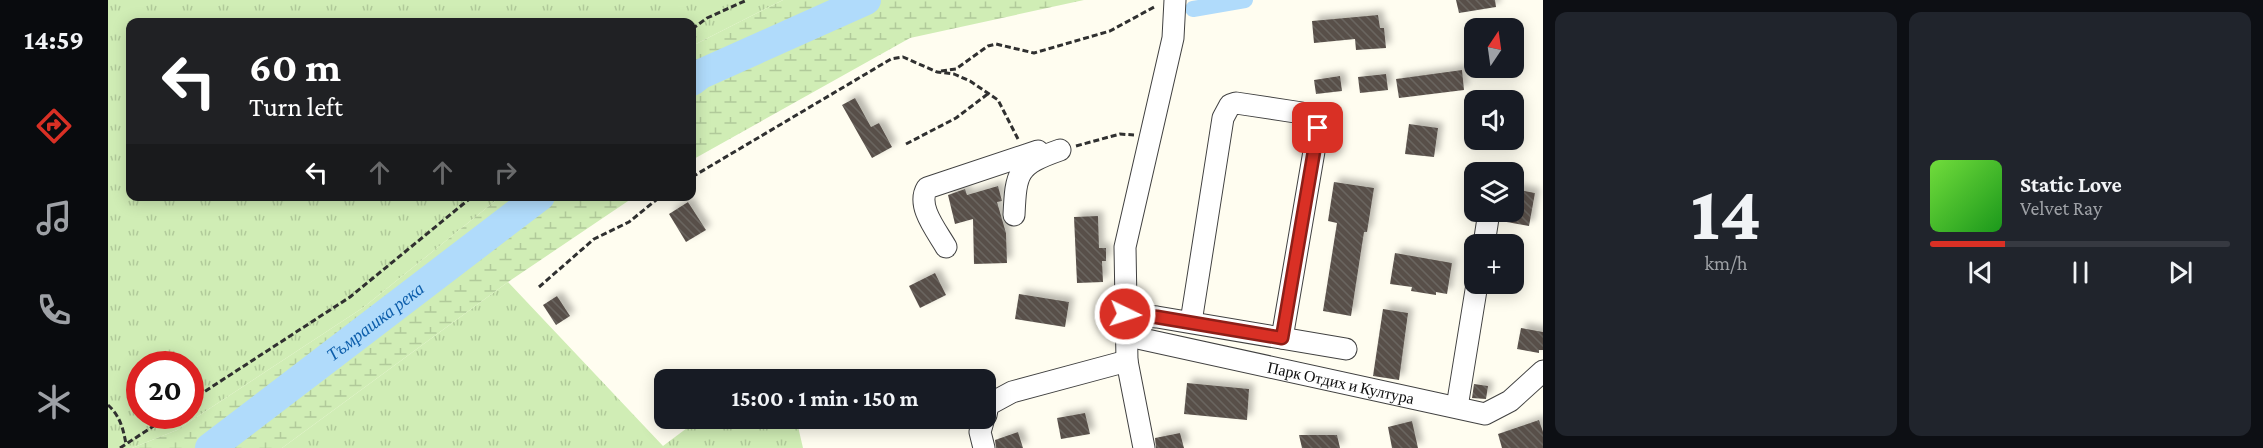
<!DOCTYPE html>
<html lang="en">
<head>
<meta charset="utf-8">
<style>
	body { margin:0; font-family:"Crimson Pro",serif; background:#20242c; color:#f1f3f6; height:100vh; display:flex; flex-direction:column; font-size:22px; white-space:nowrap }
	* { box-sizing:border-box; margin:0 }
	p { font-size:20px; color:#9ea1a6 }
	.icon { flex:none; width:33px; height:33px; fill:none; stroke:currentColor; stroke-width:2; stroke-linecap:round; stroke-linejoin:round }
	.map { position:relative; flex:1; overflow:hidden }
	.details { display:flex; flex-direction:column; gap:12px; padding:12px; background:#0d0f14; width:720px }
	.details>* { flex:none }
	.guide { position:absolute; left:18px; top:18px; width:570px; height:183px; border-radius:12px; box-shadow:0 3px 15px #0003; background:#202124; color:#fff; overflow:hidden }
	.needle { width:39px; rotate:13deg }
	.controls { position:absolute; left:1356px; top:18px; display:grid; gap:12px }
	.controls a { display:grid; place-items:center; width:60px; height:60px; border-radius:12px; background:#171b24; box-shadow:0 3px 15px #0003; font-size:30px }
	.speed { position:absolute; left:18px; top:351px; display:flex; gap:12px; font-size:30px; font-weight:700; text-align:center }
	.speed>* { display:grid; place-content:center; width:78px; height:78px; border-radius:50%; background:#171b24; box-shadow:0 3px 15px #0003; line-height:1 }
	.speed .limit { border:9px solid #d22; background:#fff; color:#111 }
	.pin { position:absolute; display:grid; place-items:center; width:51px; height:51px; color:#fff; margin:-26px; border-radius:12px; box-shadow:0 3px 9px #0006 }
	.me { position:absolute; width:66px; margin:-33px; rotate:94deg; stroke-linejoin:round; filter:drop-shadow(0 0 4px #0008) }
	.turn { display:flex; align-items:center; gap:21px; height:126px; padding:0 24px; font-size:27px }
	.turn .icon { width:78px; height:78px; stroke-width:2.5 }
	.turn b { display:block; font-size:42px; line-height:51px }
	.lanes { display:flex; align-items:center; height:57px; padding:0 24px; background:#0003; justify-content:center; gap:30px; direction:ltr }
	.lanes .off { opacity:.35 }
	.details .widget { flex:1; display:flex; flex-direction:column; justify-content:center; gap:9px; min-width:0; padding:0 21px; border-radius:12px; background:#20242c }
	.details .dial { align-items:center; gap:0 }
	.dial b { font-size:78px; line-height:1 }
	.song { display:flex; align-items:center; gap:18px }
	.cover { width:72px; height:72px; border-radius:9px; background:linear-gradient(135deg,hsl(100 70% 55%),hsl(120 70% 35%)) }
	.played { height:6px; border-radius:3px; background:linear-gradient(90deg,#d93025 25%,#363941 25%) }
	.keys { display:flex; justify-content:space-around; direction:ltr }
	.details .tiles { flex:1; display:grid; gap:12px; grid-template-columns:repeat(2,1fr) }
	.trip { position:absolute; left:546px; top:369px; width:342px; height:60px; border-radius:12px; background:#171b24; box-shadow:0 3px 15px #0003; font-weight:700; line-height:60px; text-align:center }
	main { display:flex; flex:1; min-height:0 }
	.menu { display:flex; flex-direction:column; width:108px; justify-content:space-around; align-items:center; background:#090b0e; color:#9ea1a6 }
	.menu .icon { width:42px; height:42px }
	.menu .active { color:#d93025 }
	.menu b { font-size:27px; color:#f1f3f6 }
	.map>svg:first-child { display:block }
</style>
</head>
<body>
<main>
<nav class="menu">
<b>14:59</b>
<svg class="icon active" aria-label="directions" viewBox="0 0 24 24"><path d="M12 3l9 9-9 9-9-9zM9 14v-3h6M13 9l2 2-2 2"/></svg>
<svg class="icon" aria-label="music" viewBox="0 0 24 24"><path d="M9 18V5l10-2v13"/><circle cx="6" cy="18" r="3"/><circle cx="16" cy="16" r="3"/></svg>
<svg class="icon" aria-label="phone" viewBox="0 0 24 24"><path d="M5 4h4l2 5-3 2q2 4 5 5l2-3 5 2v4C11 20 4 13 5 4z"/></svg>
<svg class="icon" aria-label="climate" viewBox="0 0 24 24"><path d="M12 3v18M4 7l16 10M4 17L20 7"/></svg>
</nav>
<div class="map">
<svg width="1435" height="448" viewBox="0 0 1435 448">
	<defs>
		<pattern id="grass-tufts" width="24" height="20" patternUnits="userSpaceOnUse" patternTransform="scale(1.5)"><rect width="24" height="20" fill="#d0edb5"/><path d="M3 7l-1-3M5 7V3M7 7l1-3M15 17l-1-3M17 17v-4M19 17l1-3" fill="none" stroke="#b1ca9a"/></pattern>
		<pattern id="wetland-marsh" width="20" height="14" patternUnits="userSpaceOnUse" patternTransform="scale(1.5)"><rect width="20" height="14" fill="#d0edb5"/><path d="M1 5h8M5 5V1M11 12h8M15 12V8" fill="none" stroke="#b1ca9a"/></pattern>
		<pattern id="building-back-hatch" width="6" height="6" patternUnits="userSpaceOnUse" patternTransform="scale(1.5)"><rect width="6" height="6" fill="#58504a"/><path d="M-1 5l2 2M0 0l6 6M5-1l2 2" fill="none" stroke="#6b6560"/></pattern>
		<filter id="shadow"><feDropShadow dx="5" dy="-5" stdDeviation="3" flood-color="#0004"/></filter>
	</defs>
	<rect width="100%" height="100%" fill="#fffdf0"/>
	<g fill="url(#grass-tufts)" fill-rule="evenodd">
		<path d="M0 0H675L584 46V22H22V196L392 197 256 307 69 430 24 448H0ZM32 364H82V416H32Z"/>
		<polygon points="400,282 555,446 591,419 688,418 695,448 174,448"/>
	</g>
	<g fill="url(#wetland-marsh)">
		<polygon points="675,0 976,0 802,38 584,160 584,46"/>
		<polygon points="392,197 526,197 400,282 174,448 24,448 69,430 256,307"/>
	</g>
	<g fill="none" stroke-linecap="round" stroke-linejoin="round">
		<polyline stroke="#b0dbfb" stroke-width="16" points="1085,9 1137,0"/>
		<g stroke="#b0dbfb" stroke-width="30">
			<polyline points="584,81 593,74 758,0"/>
			<path id="s1" d="M102 448 432 196"/>
		</g>
	</g>
	<g fill="url(#building-back-hatch)" filter="url(#shadow)">
		<polygon points="1348,0 1387,0 1388,7 1351,13"/>
		<polygon points="1270,15 1272,28 1276,28 1278,48 1248,50 1247,39 1206,43 1204,21"/>
		<polygon points="1354,70 1356,90 1291,98 1288,79"/>
		<polygon points="1278,74 1280,90 1252,93 1250,77"/>
		<polygon points="1232,76 1234,91 1208,94 1206,80"/>
		<polygon points="747,98 763,127 771,123 784,147 764,158 734,105"/>
		<polygon points="1301,124 1330,128 1326,157 1297,154"/>
		<polygon points="1226,182 1266,188 1259,232 1256,232 1243,316 1215,311 1229,223 1220,221"/>
		<polygon points="890,186 894,201 889,202 898,233 899,263 866,264 865,219 847,224 840,195 857,189 859,195"/>
		<polygon points="1406,189 1427,193 1421,226 1393,221 1393,212 1406,212"/>
		<polygon points="580,202 598,230 578,242 561,214"/>
		<polygon points="990,216 991,248 998,248 998,261 994,261 995,282 969,283 966,217"/>
		<polygon points="1287,253 1344,263 1339,294 1328,292 1328,295 1303,291 1304,287 1282,284"/>
		<polygon points="827,273 838,295 812,308 801,286"/>
		<polygon points="911,294 961,302 957,327 907,319"/>
		<polygon points="449,296 462,316 448,325 435,305"/>
		<polygon points="1275,309 1300,313 1291,380 1265,376"/>
		<polygon points="1413,328 1435,332 1435,350 1431,350 1431,353 1409,349"/>
		<polygon points="1079,383 1141,389 1139,420 1076,414"/>
		<polygon points="1366,384 1380,386 1378,399 1364,398"/>
		<polygon points="977,413 982,434 953,439 949,418"/>
		<polygon points="1431,420 1435,432 1435,448 1394,448 1390,434"/>
		<polygon points="1304,421 1310,448 1284,448 1280,427"/>
		<polygon points="910,432 915,448 888,448 887,440"/>
		<polygon points="1072,433 1076,448 1048,448 1047,438"/>
		<polygon points="1191,435 1229,435 1232,448 1194,448"/>
	</g>
	<g fill="none" stroke-linecap="round" stroke-linejoin="round">
		<defs>
			<g id="minor">
				<path d="M906 215C908 172 909 165 952 150"/>
				<polyline points="1376,244 1381,212"/>
				<path d="M838 247C829 231 808 206 819 188L930 151"/>
				<polyline points="1017,314 1049,317 1238,349"/>
				<polyline points="1083,322 1115,118 1122,105 1128,103 1194,113 1208,120 1210,128 1174,338"/>
				<path id="s2" d="M1016 335 1377 414 1402 401 1435 371"/>
				<polyline points="1349,407 1369,284"/>
				<polyline points="878,415 880,405 904,392 1019,361"/>
				<polyline points="876,448 872,432 876,418"/>
				<polyline points="1036,448 1019,361 1017,247 1065,38 1067,0"/>
			</g>
		</defs>
		<use href="#minor" stroke="#414141" stroke-width="23"/>
		<g stroke="#303030" stroke-width="3" stroke-dasharray="6 3" stroke-linecap="butt">
			<polyline points="584,29 599,18 639,0"/>
			<polyline points="833,71 848,69 880,46 888,44 926,53 1002,31 1048,6"/>
			<polyline points="798,144 848,118 881,93"/>
			<polyline points="968,146 1012,134 1026,135"/>
			<polyline points="584,177 783,59 795,57 829,72 846,74 862,81 890,100 910,139"/>
			<polyline points="431,287 486,239 521,222 553,196"/>
			<polyline points="82,401 242,297 365,196"/>
			<path d="M0 405C12 416 15 428 18 444"/>
			<polyline points="12,448 61,416"/>
		</g>
		<use href="#minor" stroke="#fff" stroke-width="21"/>
	</g>
	<g fill="none" stroke-linecap="round" stroke-linejoin="round">
		<defs>
			<polyline id="route" points="1017,314 1049,317 1174,338 1210,128"/>
		</defs>
		<use href="#route" stroke="#8d1f18" stroke-width="15"/>
		<use href="#route" stroke="#d93025" stroke-width="10"/>
	</g>
	<g text-anchor="middle" dominant-baseline="central" stroke-width="6" stroke-linejoin="round" paint-order="stroke">
		<g font-size="16" fill="#0e0e0e" stroke="#fff">
			<text stroke="none"><textPath href="#s2" startOffset="222">Парк Отдих и Култура</textPath></text>
		</g>
		<g font-size="18" font-style="italic" fill="#0d5eab" stroke="#fff">
			<text stroke="none"><textPath href="#s1" startOffset="208">Тъмрашка река</textPath></text>
		</g>
	</g>
</svg>
<div class="controls">
<a><svg class="needle" viewBox="-14 -14 28 28"><path d="M0-13l5 13h-10z" fill="#e53935"/><path d="M0 13l5-13h-10z" fill="#9ea1a6"/></svg></a>
<a><svg class="icon" aria-label="sound" viewBox="0 0 24 24"><path d="M4 9h4l5-4v14l-5-4H4zM17 9q2 3 0 6"/></svg></a>
<a><svg class="icon" aria-label="layers" viewBox="0 0 24 24"><path d="M12 4l9 5-9 5-9-5zM3 14l9 5 9-5"/></svg></a>
<a>+</a>
</div>
<div class="speed"><div class="limit">20</div></div>
<div class="pin" style="left:1210px;top:128px;background:#d93025"><svg class="icon" aria-label="arrive" viewBox="0 0 24 24"><path d="M6 21V4h12l-3 4 3 4H6"/></svg></div>
<svg class="me" style="left:1017px;top:314px" viewBox="-20 -20 40 40"><circle r="17" fill="#d93025" stroke="#fff" stroke-width="3"/><path d="M0-11L8 9 0 5-8 9z" fill="#fff"/></svg>
<div class="trip">15:00 · 1 min · 150 m</div>
<div class="guide">
<div class="turn"><svg class="icon" aria-label="left" viewBox="0 0 24 24"><path d="M17 20v-9H6M10 6l-5 5 5 5"/></svg><div><b>60 m</b>Turn left</div></div>
<div class="lanes"><svg class="icon" aria-label="left" viewBox="0 0 24 24"><path d="M17 20v-9H6M10 6l-5 5 5 5"/></svg><svg class="icon off" aria-label="ahead" viewBox="0 0 24 24"><path d="M12 20V5M6 11l6-6 6 6"/></svg><svg class="icon off" aria-label="ahead" viewBox="0 0 24 24"><path d="M12 20V5M6 11l6-6 6 6"/></svg><svg class="icon off" aria-label="right" viewBox="0 0 24 24"><path d="M7 20v-9h11M14 6l5 5-5 5"/></svg></div>
</div>
</div>
<section class="details">
<div class="tiles">
<div class="widget dial"><b>14</b><p>km/h</p></div>
<div class="widget">
<div class="song"><i class="cover"></i><div><b>Static Love</b><p>Velvet Ray</p></div></div>
<div class="played"></div>
<div class="keys"><svg class="icon" aria-label="previous" viewBox="0 0 24 24"><path d="M18 5L8 12l10 7zM5 5v14"/></svg><svg class="icon" aria-label="pause" viewBox="0 0 24 24"><path d="M8 5v14M16 5v14"/></svg><svg class="icon" aria-label="next" viewBox="0 0 24 24"><path d="M6 5l10 7-10 7zM19 5v14"/></svg></div>
</div>
</div>
</section>
</main>
</body>
</html>
